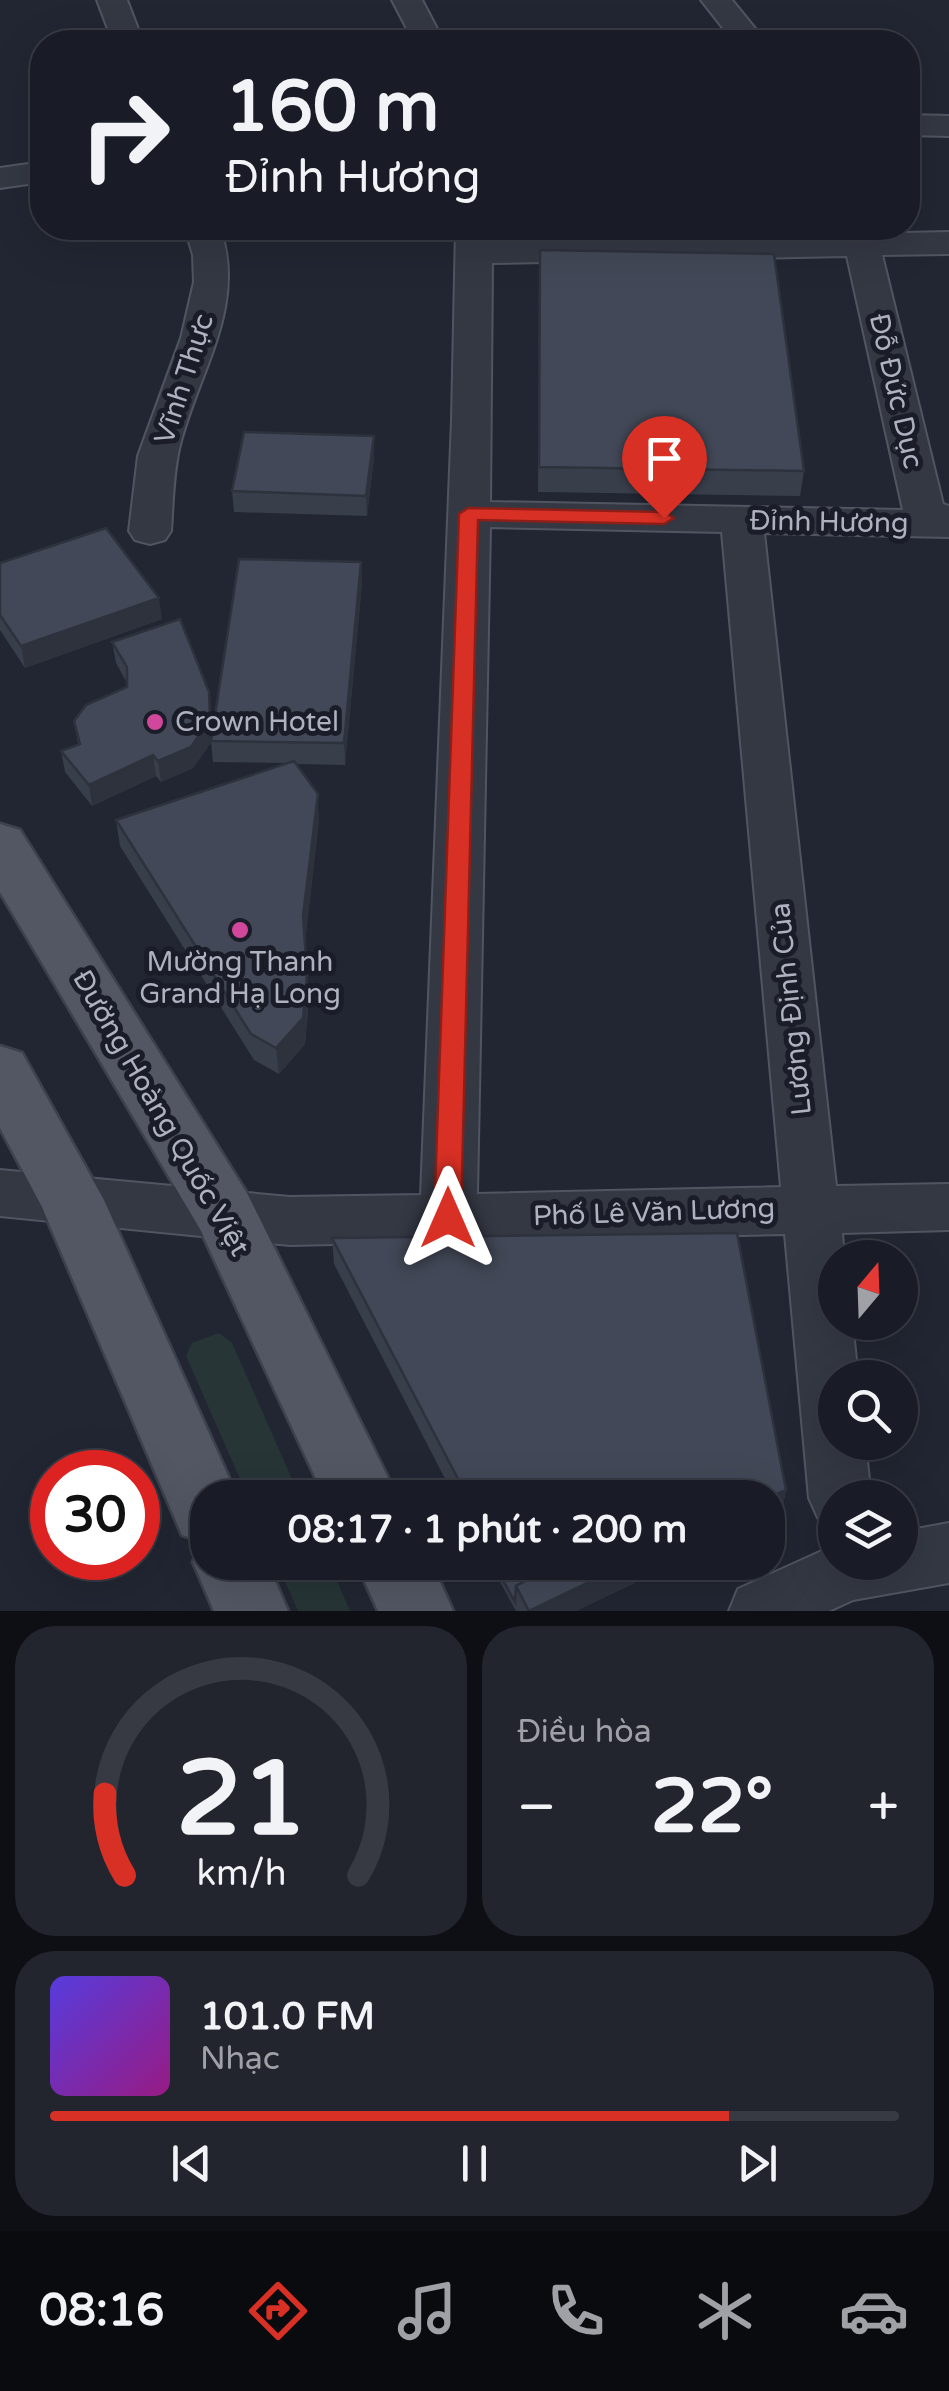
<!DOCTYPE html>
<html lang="vi">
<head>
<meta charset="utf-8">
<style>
	body { margin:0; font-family:"Varela Round",sans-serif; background:#22252e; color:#f1f3f6; height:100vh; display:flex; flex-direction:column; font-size:38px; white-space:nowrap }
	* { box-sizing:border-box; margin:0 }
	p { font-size:32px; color:#9fa1a7 }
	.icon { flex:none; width:55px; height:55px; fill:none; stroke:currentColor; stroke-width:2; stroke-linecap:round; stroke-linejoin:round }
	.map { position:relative; height:1611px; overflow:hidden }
	.side { display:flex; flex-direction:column; gap:15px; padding:15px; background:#0e0f15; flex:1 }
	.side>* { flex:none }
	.banner { position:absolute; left:30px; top:30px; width:890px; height:210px; border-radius:40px; box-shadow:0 10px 40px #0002,0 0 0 2px #373a43; background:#191c26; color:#f1f3f6; overflow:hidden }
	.needle { width:65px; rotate:19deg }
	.controls { position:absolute; left:818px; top:1240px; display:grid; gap:20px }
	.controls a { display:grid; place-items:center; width:100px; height:100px; border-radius:50%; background:#191c26; box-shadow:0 10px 40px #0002,0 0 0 2px #373a43; font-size:50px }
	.speed { position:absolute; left:30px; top:1450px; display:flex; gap:20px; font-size:50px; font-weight:700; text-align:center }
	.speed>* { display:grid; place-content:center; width:130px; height:130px; border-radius:50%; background:#191c26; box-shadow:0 10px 40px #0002,0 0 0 2px #373a43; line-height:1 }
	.speed .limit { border:15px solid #d22; background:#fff; color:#111 }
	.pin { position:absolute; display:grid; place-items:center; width:85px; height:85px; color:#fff; margin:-102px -42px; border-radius:50% 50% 50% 0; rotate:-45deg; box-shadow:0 0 10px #0007 }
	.pin .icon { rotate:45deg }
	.me { position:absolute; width:110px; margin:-55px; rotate:0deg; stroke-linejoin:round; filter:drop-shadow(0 0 8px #0008) }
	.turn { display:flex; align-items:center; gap:35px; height:210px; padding:0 30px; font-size:45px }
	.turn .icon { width:130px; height:130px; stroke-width:2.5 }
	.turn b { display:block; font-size:70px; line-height:85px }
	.big { font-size:75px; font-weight:700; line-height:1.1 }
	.side .card { flex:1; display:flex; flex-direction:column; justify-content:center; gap:15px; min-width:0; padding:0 35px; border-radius:40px; background:#22252e }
	.side .dial { align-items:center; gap:0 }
	.dial svg { height:260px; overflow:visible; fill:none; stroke:#373a43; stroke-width:7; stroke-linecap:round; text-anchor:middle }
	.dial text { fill:#f1f3f6; stroke:none }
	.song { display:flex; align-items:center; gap:30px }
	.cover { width:120px; height:120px; border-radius:15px; background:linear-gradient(135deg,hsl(250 70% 55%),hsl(310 70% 35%)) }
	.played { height:10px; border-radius:5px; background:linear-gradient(90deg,#d93025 80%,#373a43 80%) }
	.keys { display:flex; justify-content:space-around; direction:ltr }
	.heat { display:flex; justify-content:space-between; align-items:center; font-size:55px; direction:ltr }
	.side .tiles { flex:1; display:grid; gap:15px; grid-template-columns:1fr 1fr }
	.card:last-child { grid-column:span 2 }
	.trip { position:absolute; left:190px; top:1480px; width:595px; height:100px; border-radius:40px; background:#191c26; box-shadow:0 10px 40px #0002,0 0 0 2px #373a43; font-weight:700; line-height:100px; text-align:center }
	.dock { display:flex; height:160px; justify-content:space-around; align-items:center; background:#0a0b0f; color:#9fa1a7 }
	.dock .icon { width:70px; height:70px }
	.dock .active { color:#d93025 }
	.dock b { font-size:45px; color:#f1f3f6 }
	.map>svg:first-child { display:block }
</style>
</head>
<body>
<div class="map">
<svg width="949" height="1611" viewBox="0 0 949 1611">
	<rect width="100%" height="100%" fill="#212632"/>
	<g fill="#273537">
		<polygon points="219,1333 232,1343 300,1497 248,1497 186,1356 192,1343"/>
		<polygon points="277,1563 329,1563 350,1611 298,1611"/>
	</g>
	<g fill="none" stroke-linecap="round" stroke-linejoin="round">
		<defs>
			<g id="minor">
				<polygon points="97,0 127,0 143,42 113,42"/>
				<polygon points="392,0 422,0 444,42 414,42"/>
				<polygon points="701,0 732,0 766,42 734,42"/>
				<polygon points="908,115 949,116 949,136 908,135"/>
				<polygon points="42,162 42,182 0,188 0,168"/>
				<path d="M185 228H220C247 306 199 371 180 445 173 473 173 503 171 531L165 540 150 544 135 540 129 531 138 456 181 338 194 282 193 255Z"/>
				<path d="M456 228H491L492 242 949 232V254L882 255 943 504 949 506V537L764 533 836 1186 949 1184V1230L842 1233 844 1258H835V1322H852L858 1378H835V1442H865L871 1498H835V1525L818 1518 809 1498 785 1234 290 1245 0 1216V1170L290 1197 421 1195 452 420ZM847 256 903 510 490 502 492 263ZM490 527 722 532 781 1187 477 1194Z"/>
				<polygon points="949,1523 949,1583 853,1600 829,1611 729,1611 738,1589 824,1550 835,1545 835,1562 900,1562 900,1532"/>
			</g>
			<g id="major">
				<polygon points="0,824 20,830 248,1195 398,1498 325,1498 200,1229 0,892"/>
				<polygon points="0,1046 22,1053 104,1200 238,1498 208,1498 208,1562 267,1562 288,1611 214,1611 193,1562 202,1542 182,1535 42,1207 0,1128"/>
				<polygon points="356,1562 431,1562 453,1611 378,1611"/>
			</g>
		</defs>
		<use href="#minor" stroke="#515561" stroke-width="4"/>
		<use href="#major" stroke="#3d414d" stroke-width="5"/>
		<use href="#minor" fill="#343843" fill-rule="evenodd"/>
		<use href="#major" fill="#525763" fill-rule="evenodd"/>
	</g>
	<g fill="#393e4b">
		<polygon points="540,250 804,471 800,496 538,492"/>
		<polygon points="374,457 367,516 234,512 232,491"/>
		<polygon points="361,562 362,583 345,765 295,764 319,820 305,942 309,1000 305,1044 279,1074 254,1060 120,846 116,820 287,763 213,762 211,742 193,768 161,782 156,776 92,806 65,772 61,751 78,744 74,721 127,687 127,683 116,663 112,642 212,713 212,730"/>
		<polygon points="0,563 162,619 25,668 0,630"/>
		<polygon points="737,1233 786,1490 781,1514 768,1520 768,1498 455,1498 334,1264 332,1238"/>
		<polygon points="489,1562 678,1562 576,1611 516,1611"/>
	</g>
	<g fill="#2e323d">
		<polygon points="374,436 374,457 367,516 366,496"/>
		<polygon points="361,562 362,583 345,765 344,743"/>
		<polygon points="159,598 162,619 25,668 21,646"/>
		<polygon points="209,692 213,740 193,768 161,782 158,761"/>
		<polygon points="153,755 156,776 92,806 89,785"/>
		<polygon points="318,794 319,820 305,942 309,1000 305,1044 279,1074 276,1048 303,916"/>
		<polygon points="786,1490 781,1514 768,1520 768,1498"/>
		<polygon points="631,1562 678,1562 576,1611 529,1611"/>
	</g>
	<g fill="#424857" stroke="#2e323d" stroke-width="2.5">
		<polygon points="540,250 774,254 804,471 539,467"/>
		<polygon points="244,432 374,436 366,496 232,491"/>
		<polygon points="106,528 159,598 21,646 0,615 0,563"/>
		<polygon points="239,559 361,562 344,743 211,741"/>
		<polygon points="180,619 209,692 210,719 191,747 158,761 153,755 89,785 61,751 80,744 74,721 86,705 127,687 127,667 112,642"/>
		<polygon points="294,761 318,794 303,916 307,974 303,1018 276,1048 251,1034 116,820"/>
		<polygon points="737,1233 786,1490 768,1498 468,1498 332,1238"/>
		<polygon points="493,1562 532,1562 538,1574 516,1586 515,1602"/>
		<polygon points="542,1562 631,1562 529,1611 516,1586 546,1570"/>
	</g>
	<polygon fill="#d93025" stroke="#8d1f18" stroke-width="2.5" points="468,508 664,512 674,518 664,524 478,520 461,1218 457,1226 448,1230 438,1226 434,1218 459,514"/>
	<g fill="#d1479c" stroke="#1a1d28" stroke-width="4">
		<circle cx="155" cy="722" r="10"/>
		<circle cx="240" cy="930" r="10"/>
	</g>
	<g text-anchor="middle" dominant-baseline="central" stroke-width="10" stroke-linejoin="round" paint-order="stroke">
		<g font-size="28" fill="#aeb2c0" stroke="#1a1d28">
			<text transform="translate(184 379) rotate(-72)">Vĩnh Thực</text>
			<text transform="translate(896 391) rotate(77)">Đỗ Đức Dục</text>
			<text transform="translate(829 522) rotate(1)">Đỉnh Hương</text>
			<text transform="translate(791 1009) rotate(-96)">Lương Định Của</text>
			<text transform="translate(161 1113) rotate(60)">Đường Hoàng Quốc Việt</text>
			<text transform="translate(654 1212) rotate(-2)">Phố Lê Văn Lương</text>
		</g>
		<g font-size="28" fill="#aeb2c0" stroke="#1a1d28" text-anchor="start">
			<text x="175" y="722">Crown Hotel</text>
			<text x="240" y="962" text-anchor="middle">Mường Thanh<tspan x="240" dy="32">Grand Hạ Long</tspan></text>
		</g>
	</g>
</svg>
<div class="controls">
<a><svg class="needle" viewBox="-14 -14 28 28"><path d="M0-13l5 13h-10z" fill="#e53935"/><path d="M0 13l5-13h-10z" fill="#9fa1a7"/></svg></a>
<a><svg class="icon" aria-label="search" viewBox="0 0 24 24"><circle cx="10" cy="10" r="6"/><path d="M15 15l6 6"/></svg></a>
<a><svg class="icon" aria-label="layers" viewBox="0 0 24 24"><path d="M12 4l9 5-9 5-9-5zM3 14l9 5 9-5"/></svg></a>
</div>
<div class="speed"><div class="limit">30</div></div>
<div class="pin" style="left:664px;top:518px;background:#d93025"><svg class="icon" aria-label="arrive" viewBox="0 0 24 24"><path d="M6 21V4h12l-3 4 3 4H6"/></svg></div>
<svg class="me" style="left:448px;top:1218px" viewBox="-20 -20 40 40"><path d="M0-17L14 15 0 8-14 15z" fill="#d93025" stroke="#fff" stroke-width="4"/></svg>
<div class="trip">08:17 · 1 phút · 200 m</div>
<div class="banner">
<div class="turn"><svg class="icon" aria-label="right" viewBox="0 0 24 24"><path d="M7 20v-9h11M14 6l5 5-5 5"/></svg><div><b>160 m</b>Đỉnh Hương</div></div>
</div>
</div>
<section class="side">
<div class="tiles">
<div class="card dial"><svg viewBox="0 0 100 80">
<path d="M14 69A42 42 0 1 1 86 69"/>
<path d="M14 69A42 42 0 0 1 8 44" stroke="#d93025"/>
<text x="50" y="56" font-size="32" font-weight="700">21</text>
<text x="50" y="72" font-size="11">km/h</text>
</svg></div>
<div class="card"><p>Điều hòa</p>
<div class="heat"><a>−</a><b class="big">22°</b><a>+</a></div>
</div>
<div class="card">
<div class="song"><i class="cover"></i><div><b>101.0 FM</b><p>Nhạc</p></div></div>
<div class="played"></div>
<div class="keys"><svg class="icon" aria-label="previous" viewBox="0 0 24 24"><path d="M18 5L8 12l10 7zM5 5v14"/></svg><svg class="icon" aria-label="pause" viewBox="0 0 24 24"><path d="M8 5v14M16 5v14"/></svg><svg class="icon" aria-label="next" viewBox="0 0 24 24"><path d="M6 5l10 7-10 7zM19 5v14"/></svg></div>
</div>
</div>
</section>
<nav class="dock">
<b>08:16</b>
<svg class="icon active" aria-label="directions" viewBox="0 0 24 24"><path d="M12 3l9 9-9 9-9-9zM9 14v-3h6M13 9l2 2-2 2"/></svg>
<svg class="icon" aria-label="music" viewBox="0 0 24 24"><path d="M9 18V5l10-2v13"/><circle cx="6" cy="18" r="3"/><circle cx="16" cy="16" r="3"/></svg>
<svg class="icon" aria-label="phone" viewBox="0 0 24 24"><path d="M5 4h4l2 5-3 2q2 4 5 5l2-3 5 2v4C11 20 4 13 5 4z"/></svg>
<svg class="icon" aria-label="climate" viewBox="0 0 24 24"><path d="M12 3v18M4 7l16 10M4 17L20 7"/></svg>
<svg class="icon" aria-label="car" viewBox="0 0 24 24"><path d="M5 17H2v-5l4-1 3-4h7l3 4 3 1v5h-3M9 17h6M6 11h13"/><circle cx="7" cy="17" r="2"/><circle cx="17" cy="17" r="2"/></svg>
</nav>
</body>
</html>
